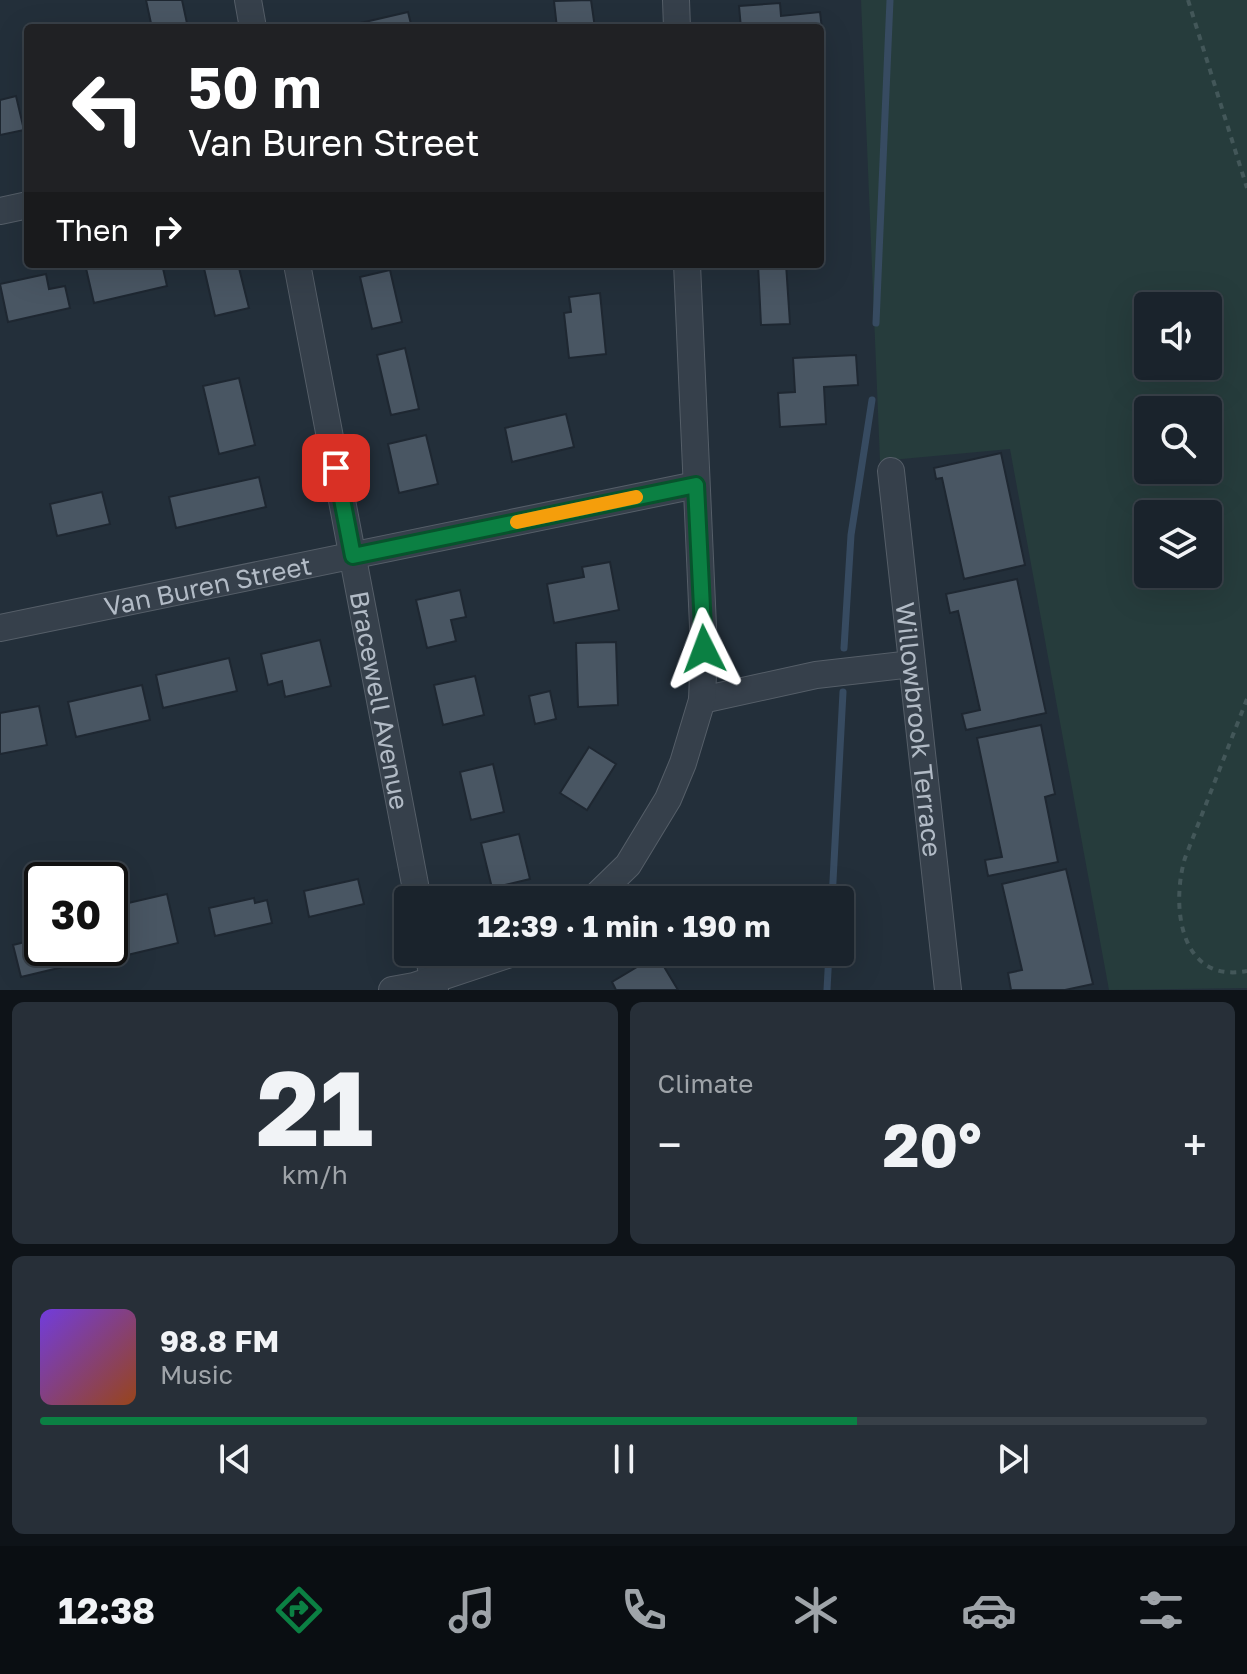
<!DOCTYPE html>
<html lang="en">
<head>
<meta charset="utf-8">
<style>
	body { margin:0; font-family:"Golos Text",sans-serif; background:#272f38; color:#f1f3f6; height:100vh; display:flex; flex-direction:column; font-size:30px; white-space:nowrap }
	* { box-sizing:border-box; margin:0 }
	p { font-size:26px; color:#9fa4a9 }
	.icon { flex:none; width:44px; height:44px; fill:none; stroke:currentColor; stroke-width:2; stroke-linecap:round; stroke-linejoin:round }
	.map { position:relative; height:990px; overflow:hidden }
	.side { display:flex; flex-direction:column; gap:12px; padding:12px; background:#0e1318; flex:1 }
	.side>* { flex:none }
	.top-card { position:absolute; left:24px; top:24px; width:800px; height:244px; border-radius:8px; box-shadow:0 8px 32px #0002,0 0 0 2px #384048; background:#202124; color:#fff; overflow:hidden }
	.tools { position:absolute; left:1134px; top:292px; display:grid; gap:16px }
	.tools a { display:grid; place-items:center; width:88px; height:88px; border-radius:8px; background:#1a232c; box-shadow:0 8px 32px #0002,0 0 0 2px #384048; font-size:40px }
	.speed { position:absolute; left:24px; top:862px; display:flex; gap:16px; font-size:40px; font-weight:700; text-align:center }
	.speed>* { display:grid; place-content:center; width:104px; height:104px; border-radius:50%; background:#1a232c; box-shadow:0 8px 32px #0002,0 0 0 2px #384048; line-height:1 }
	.speed .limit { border:4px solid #111; border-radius:12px; background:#fff; color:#111 }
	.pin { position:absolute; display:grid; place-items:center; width:68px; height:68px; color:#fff; margin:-34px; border-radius:16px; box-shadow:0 4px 12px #0006 }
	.me { position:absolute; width:88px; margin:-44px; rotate:357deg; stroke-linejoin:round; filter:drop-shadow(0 0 6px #0008) }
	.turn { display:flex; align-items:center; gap:28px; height:168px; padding:0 32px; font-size:36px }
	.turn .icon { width:104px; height:104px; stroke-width:2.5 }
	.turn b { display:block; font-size:56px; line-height:68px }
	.then { display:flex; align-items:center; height:76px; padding:0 32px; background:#0003; gap:16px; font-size:30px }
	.big { font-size:60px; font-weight:700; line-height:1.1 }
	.side .widget { flex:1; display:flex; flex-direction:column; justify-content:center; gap:12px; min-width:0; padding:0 28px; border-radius:12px; background:#272f38 }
	.side .dial { align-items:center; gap:0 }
	.dial b { font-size:104px; line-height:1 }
	.song { display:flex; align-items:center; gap:24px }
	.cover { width:96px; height:96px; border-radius:12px; background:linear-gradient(135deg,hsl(260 70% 55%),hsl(20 70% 35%)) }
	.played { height:8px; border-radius:4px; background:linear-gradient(90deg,#0b8043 70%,#384048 70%) }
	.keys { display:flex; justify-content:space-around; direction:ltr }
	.heat { display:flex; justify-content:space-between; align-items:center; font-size:44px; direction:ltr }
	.side .tiles { flex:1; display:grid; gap:12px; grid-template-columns:1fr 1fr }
	.widget:last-child { grid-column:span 2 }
	.trip { position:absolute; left:394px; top:886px; width:460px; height:80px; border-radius:8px; background:#1a232c; box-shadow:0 8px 32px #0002,0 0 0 2px #384048; font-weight:700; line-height:80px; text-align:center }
	.tab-bar { display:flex; height:128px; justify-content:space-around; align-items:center; background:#0a0e12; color:#9fa4a9 }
	.tab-bar .icon { width:56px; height:56px }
	.tab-bar .current { color:#0b8043 }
	.tab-bar b { font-size:36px; color:#f1f3f6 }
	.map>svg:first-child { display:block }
</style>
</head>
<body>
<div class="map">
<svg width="1247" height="990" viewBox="0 0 1247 990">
	<rect width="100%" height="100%" fill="#232f3a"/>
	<path fill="#263c3c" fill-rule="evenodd" d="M861 0H1247V988L1109 990 1010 449 880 461ZM1148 306H1208V366H1148ZM1148 410H1208V470H1148ZM1148 514H1208V574H1148Z"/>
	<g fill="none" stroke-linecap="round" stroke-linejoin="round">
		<g stroke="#374b61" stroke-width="7">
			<polyline points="876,323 890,0"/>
			<polyline points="844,648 851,535 872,400"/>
			<polyline points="832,900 843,692"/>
			<polyline points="827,990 829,952"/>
		</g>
	</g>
	<g fill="#495663" stroke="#1e2731" stroke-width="2">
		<polygon points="146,0 182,0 188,28 152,28"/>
		<polygon points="591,0 595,28 557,28 554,1"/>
		<polygon points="780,3 781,16 820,12 823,38 820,38 820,28 741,28 739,6"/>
		<polygon points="408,12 412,28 339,28"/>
		<polygon points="16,96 24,130 0,135 0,100"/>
		<polygon points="85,264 162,264 167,286 94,303"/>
		<polygon points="203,264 238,264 249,308 215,316"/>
		<polygon points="758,264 786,264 790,324 761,325"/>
		<polygon points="390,270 402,322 372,329 360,277"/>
		<polygon points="46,274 49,289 65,286 70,308 8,322 0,284"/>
		<polygon points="600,293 606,354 569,358 564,313 571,312 569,297"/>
		<polygon points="405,348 419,409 391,415 377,355"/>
		<polygon points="856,355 858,385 824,387 826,424 780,427 778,393 795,392 793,358"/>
		<polygon points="239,378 255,445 219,454 203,386"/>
		<polygon points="566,414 574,447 512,462 505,428"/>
		<polygon points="426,435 438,484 399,493 388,444"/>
		<polygon points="1001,453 1025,565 964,579 942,478 936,479 934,468"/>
		<polygon points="259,477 266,507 176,528 169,497"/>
		<polygon points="102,492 110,524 57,536 50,504"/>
		<polygon points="610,562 619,610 554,623 547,584 584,577 582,567"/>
		<polygon points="1017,579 1046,713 966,730 962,714 980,710 958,611 950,613 946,594"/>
		<polygon points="460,590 466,617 451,620 456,641 427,648 416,600"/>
		<polygon points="320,640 331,686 285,697 282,681 268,685 261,654"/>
		<polygon points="616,642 618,705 578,707 576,643"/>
		<polygon points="229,658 237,691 163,708 156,675"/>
		<polygon points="475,676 484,715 443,725 434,685"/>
		<polygon points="142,685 150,720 76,737 68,702"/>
		<polygon points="550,691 556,719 535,724 529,696"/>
		<polygon points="39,706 47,745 0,754 0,713"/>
		<polygon points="1041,725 1055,794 1045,797 1058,862 988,876 985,860 1002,857 977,738"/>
		<polygon points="589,747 616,764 587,810 560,793"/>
		<polygon points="493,764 504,812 471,820 460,772"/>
		<polygon points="519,834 530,879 492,888 481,843"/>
		<polygon points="1066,869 1093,984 1065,990 1011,990 1008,973 1022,970 1002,884"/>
		<polygon points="358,879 364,904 309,917 304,891"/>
		<polygon points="167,894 178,943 123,956 111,907"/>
		<polygon points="254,898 255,903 267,900 272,923 215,936 209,908"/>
		<polygon points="42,922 42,948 89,948 92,960 21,977 13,945 33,940 29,925"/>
		<polygon points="657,955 678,990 616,990 612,982"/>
	</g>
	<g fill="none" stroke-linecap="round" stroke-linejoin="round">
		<defs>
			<g id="street">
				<polyline points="248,0 253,28"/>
				<polyline points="676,0 677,28"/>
				<polyline points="0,211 28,205"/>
				<path id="s1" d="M297 264 418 900"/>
				<path id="s2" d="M891 471 948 990"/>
				<path id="s3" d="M0 628 696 485"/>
				<polyline points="702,700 816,675 912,664"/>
				<polyline points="592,900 628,865 668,799 683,763 702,700 704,649 687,264"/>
				<polyline points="428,952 435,990"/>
				<polyline points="392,990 414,986 516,952"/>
			</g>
		</defs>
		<use href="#street" stroke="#555e68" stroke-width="28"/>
		<g stroke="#435759" stroke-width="4" stroke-dasharray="6 6" stroke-linecap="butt">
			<polyline points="1188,0 1247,188"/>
			<path d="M1247 699 1185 858C1171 905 1179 984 1247 971"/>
		</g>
		<use href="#street" stroke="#36404b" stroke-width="26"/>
	</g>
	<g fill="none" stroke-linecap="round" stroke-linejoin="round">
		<defs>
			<polyline id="route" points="336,468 353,556 696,485 704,649"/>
		</defs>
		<use href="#route" stroke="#07532c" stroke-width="20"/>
		<use href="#route" stroke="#0b8043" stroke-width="14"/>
		<polyline stroke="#f59e0b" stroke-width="14" points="517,522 636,497"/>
	</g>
	<g text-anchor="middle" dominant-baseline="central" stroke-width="6" stroke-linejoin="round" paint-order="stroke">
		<g font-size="26" fill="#b2bbc6" stroke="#1c252f">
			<text stroke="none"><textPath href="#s3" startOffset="212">Van Buren Street</textPath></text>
			<text stroke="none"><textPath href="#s1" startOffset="444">Bracewell Avenue</textPath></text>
			<text stroke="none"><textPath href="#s2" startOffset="260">Willowbrook Terrace</textPath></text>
		</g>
	</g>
</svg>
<div class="tools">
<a><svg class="icon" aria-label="sound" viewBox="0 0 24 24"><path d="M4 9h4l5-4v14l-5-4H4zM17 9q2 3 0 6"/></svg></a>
<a><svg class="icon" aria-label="search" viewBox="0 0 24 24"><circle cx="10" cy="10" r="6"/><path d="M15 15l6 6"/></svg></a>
<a><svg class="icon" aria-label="layers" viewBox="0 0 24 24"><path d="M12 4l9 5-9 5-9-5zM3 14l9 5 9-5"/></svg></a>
</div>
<div class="speed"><div class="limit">30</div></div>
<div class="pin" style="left:336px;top:468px;background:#d93025"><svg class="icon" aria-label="arrive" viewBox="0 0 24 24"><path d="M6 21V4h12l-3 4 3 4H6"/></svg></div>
<svg class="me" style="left:704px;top:649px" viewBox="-20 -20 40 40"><path d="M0-17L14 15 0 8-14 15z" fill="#0b8043" stroke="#fff" stroke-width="4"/></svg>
<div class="trip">12:39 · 1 min · 190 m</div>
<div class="top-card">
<div class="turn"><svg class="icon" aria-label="left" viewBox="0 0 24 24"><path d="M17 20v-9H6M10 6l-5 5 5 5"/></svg><div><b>50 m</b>Van Buren Street</div></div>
<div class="then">Then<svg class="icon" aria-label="right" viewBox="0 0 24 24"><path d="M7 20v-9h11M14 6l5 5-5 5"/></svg></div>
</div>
</div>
<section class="side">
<div class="tiles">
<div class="widget dial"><b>21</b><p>km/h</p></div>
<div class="widget"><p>Climate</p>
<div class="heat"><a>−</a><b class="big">20°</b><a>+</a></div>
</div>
<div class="widget">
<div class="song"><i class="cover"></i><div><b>98.8 FM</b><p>Music</p></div></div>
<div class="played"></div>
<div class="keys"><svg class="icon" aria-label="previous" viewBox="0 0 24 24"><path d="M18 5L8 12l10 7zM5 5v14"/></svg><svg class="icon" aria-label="pause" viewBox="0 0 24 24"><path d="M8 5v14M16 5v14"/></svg><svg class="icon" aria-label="next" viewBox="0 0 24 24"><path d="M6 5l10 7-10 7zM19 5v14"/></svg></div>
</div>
</div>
</section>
<nav class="tab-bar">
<b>12:38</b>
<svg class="icon current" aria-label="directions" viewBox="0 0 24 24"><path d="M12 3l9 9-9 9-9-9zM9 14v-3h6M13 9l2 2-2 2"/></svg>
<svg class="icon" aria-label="music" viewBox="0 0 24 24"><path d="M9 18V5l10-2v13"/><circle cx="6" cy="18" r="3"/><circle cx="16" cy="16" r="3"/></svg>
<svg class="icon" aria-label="phone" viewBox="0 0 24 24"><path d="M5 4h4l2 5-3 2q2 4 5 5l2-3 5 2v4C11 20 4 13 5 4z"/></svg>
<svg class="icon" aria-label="climate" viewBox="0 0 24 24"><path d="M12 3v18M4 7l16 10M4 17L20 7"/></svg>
<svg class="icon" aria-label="car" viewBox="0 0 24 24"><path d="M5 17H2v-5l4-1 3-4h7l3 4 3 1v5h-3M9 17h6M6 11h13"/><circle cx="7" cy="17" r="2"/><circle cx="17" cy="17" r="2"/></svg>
<svg class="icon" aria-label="filters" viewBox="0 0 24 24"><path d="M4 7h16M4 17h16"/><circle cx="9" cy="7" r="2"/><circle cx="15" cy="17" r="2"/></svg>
</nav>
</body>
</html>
